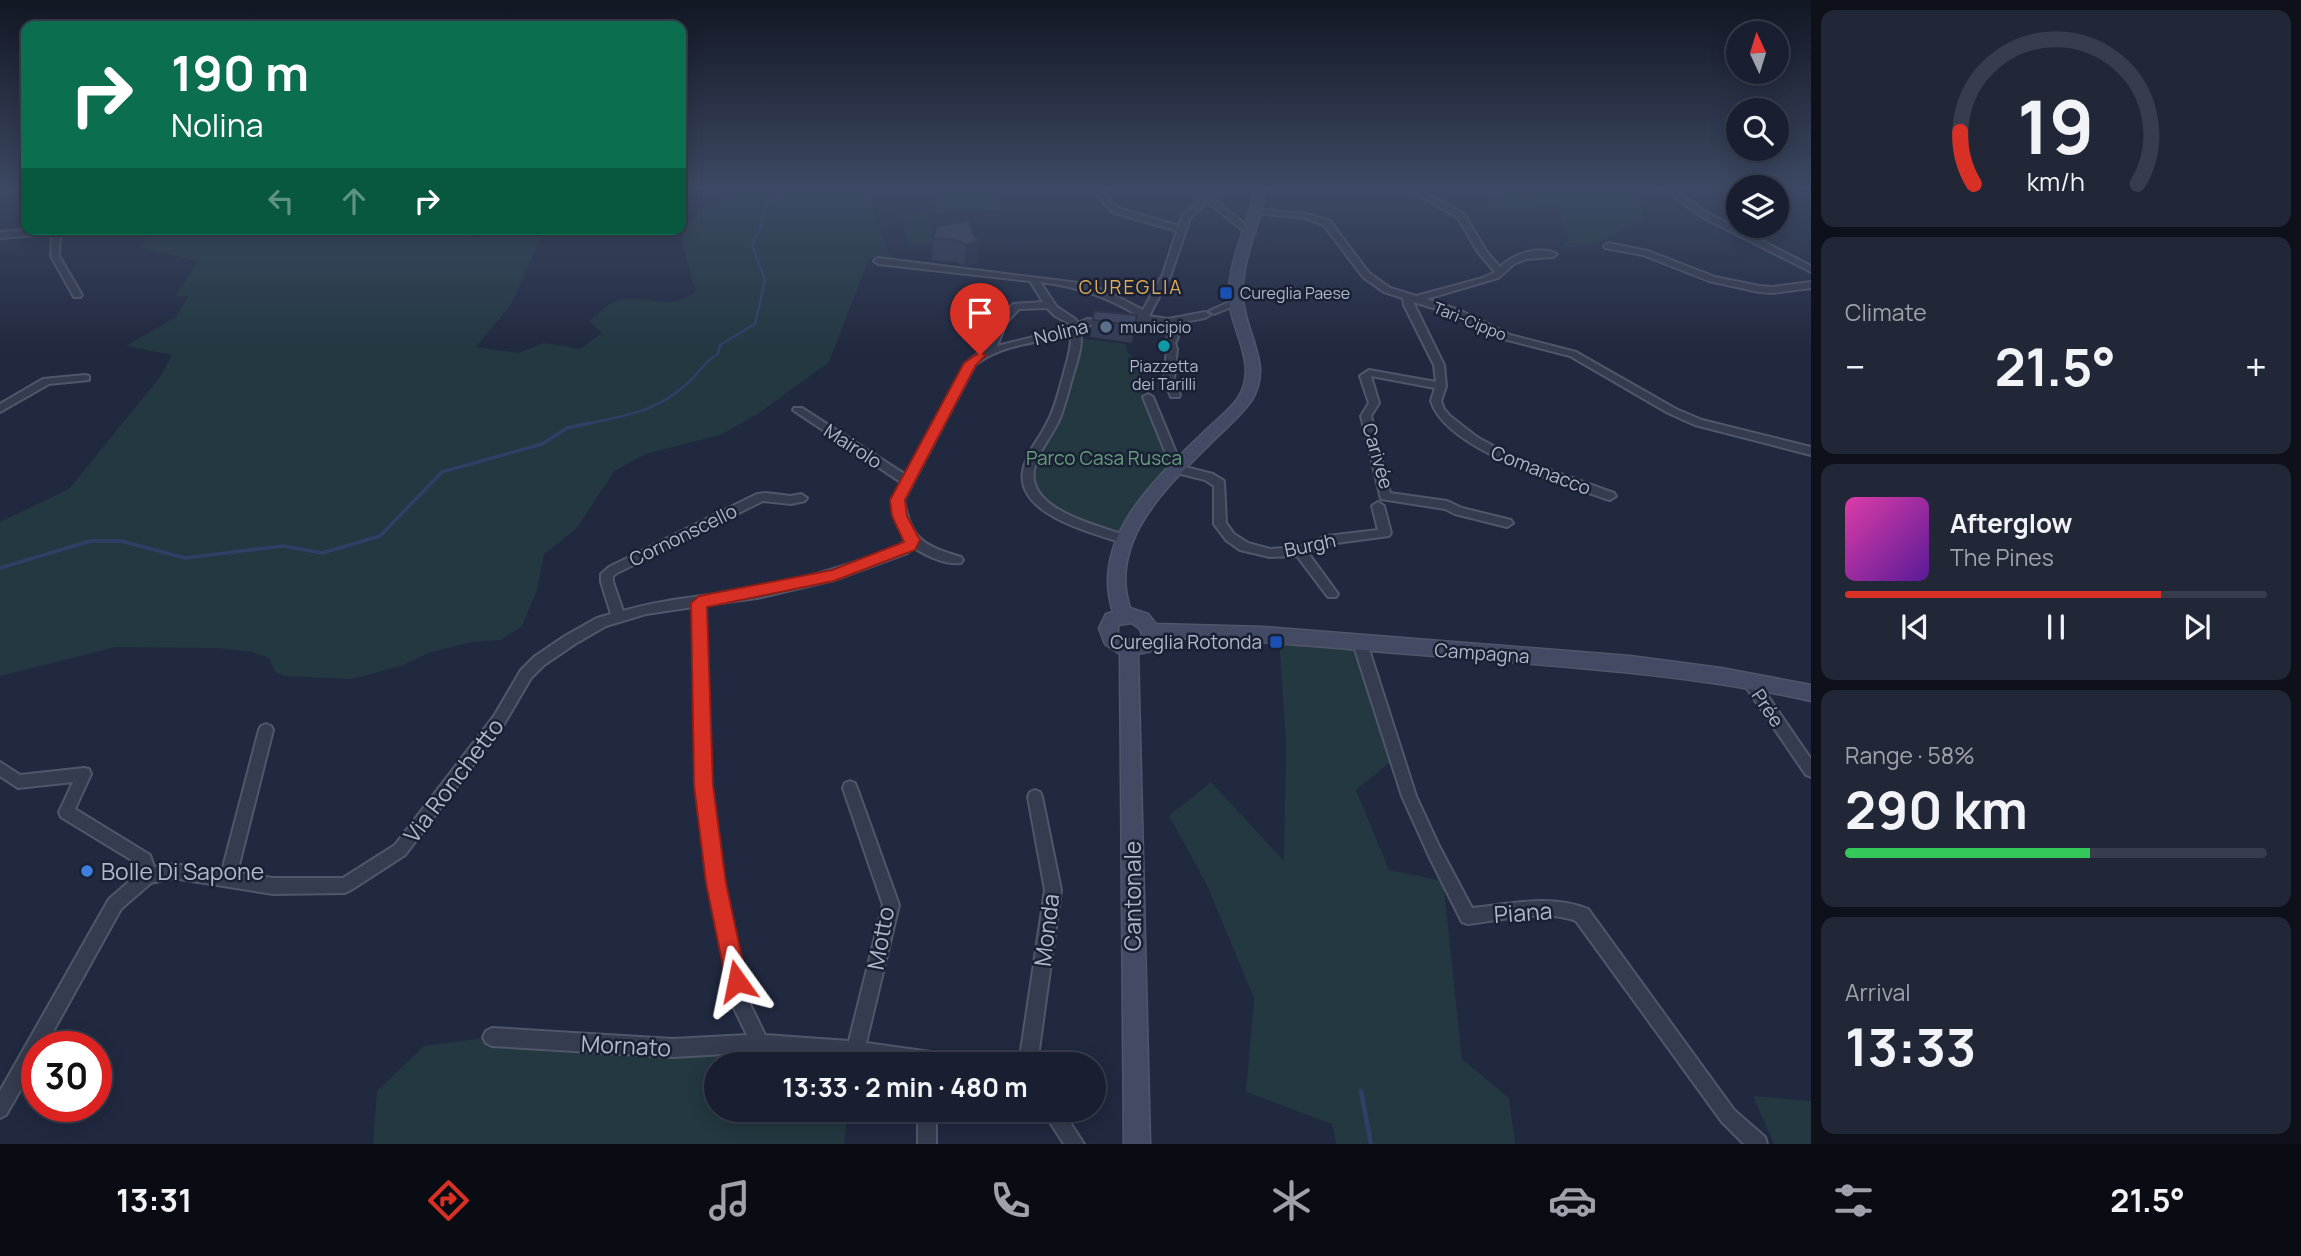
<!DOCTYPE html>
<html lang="en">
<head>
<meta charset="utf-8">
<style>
	body { margin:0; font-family:Manrope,sans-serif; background:#222738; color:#f1f3f6; height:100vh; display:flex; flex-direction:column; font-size:26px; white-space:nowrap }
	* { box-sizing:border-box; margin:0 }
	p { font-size:23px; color:#9fa2ab }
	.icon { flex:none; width:38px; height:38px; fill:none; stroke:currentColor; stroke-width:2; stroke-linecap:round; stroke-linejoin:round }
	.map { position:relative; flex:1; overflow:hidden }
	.panel { display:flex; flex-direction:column; gap:10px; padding:10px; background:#0e111a; width:490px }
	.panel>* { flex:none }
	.guide { position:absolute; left:21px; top:21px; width:665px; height:214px; border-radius:14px; box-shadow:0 4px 18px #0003,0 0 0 2px #373d4c; background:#0b6e4f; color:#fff; overflow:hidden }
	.needle { width:46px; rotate:356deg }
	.buttons { position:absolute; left:1726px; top:21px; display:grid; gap:14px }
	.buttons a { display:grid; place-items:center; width:63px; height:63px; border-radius:50%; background:#191f30; box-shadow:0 4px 18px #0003,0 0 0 2px #373d4c; font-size:35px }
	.speed { position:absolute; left:21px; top:1031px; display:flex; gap:14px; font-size:35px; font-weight:700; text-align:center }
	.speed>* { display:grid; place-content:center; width:91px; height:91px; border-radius:50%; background:#191f30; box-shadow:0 4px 18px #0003,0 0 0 2px #373d4c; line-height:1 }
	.speed .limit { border:10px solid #d22; background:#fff; color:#111 }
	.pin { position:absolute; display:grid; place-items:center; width:60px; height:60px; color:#fff; margin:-72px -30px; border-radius:50% 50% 50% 0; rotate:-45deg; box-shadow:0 0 7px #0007 }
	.pin .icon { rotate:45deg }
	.me { position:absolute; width:77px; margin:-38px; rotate:348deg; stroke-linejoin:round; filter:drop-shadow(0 0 5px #0008) }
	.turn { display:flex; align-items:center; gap:24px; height:147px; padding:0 35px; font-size:32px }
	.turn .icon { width:91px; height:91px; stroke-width:2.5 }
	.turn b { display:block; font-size:49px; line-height:60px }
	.lanes { display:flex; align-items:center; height:66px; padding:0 35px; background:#0003; justify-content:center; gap:35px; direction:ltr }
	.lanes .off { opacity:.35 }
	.big { font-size:52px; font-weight:700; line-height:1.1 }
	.panel .widget { flex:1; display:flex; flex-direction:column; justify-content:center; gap:10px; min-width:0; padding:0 24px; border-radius:14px; background:#222738 }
	.panel .dial { align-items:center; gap:0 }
	.dial svg { height:182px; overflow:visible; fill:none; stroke:#373d4c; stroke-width:7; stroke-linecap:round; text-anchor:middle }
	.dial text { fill:#f1f3f6; stroke:none }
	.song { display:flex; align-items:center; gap:21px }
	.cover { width:84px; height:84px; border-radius:10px; background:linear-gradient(135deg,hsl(320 70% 55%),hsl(270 70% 35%)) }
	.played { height:7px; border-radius:4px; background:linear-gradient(90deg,#d93025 75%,#373d4c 75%) }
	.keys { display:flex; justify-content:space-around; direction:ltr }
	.heat { display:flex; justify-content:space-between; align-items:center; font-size:38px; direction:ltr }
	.charge { height:10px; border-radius:5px; background:linear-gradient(90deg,#34c759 58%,#373d4c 0) }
	.trip { position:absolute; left:704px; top:1052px; width:402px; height:70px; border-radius:35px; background:#191f30; box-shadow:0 4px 18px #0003,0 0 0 2px #373d4c; font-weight:700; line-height:70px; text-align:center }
	.tabs { display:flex; height:112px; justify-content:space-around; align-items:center; background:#0a0c13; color:#9fa2ab }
	.tabs .icon { width:49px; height:49px }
	.tabs .on { color:#d93025 }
	.tabs b { font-size:32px; color:#f1f3f6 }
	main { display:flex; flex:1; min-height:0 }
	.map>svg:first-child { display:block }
</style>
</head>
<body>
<main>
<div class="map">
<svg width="1811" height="1144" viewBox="0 0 1811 1144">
	<rect width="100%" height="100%" fill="#212940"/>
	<g fill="#233841">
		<path d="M725 190H867L888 252 896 260 888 262 879 257 869 259 829 362 759 413 723 434 646 454 614 471 577 528 544 554 537 590 522 626 501 640 471 642 431 652 401 666 351 679 285 676 275 672 269 658 252 652 216 648 115 647 0 676V522L69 489 160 377 172 355 126 346 176 317 188 296H176L198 261 140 248 147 235 189 229H472L466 239 517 229H537L542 235 512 303 476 347 518 353 544 343 580 349 602 333 589 321C597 315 607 304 616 301 648 292 666 314 696 291L681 241 686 223 717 204Z"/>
		<polygon points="930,190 996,190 1003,210 935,213"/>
		<path d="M1478 190H1634L1641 194 1644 219 1626 224C1614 244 1583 245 1562 248L1568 237 1556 207 1496 210 1484 205 1504 202Z"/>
		<polygon points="926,212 934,245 908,246 901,214"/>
		<polygon points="1078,338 1126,344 1127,352 1140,362 1141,391 1143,396 1148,397 1180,466 1124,539 1076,522 1029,489 1036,451 1054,420"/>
		<polygon points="1279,636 1360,643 1395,758 1356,790 1389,870 1443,881 1462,1059 1509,1098 1515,1144 1336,1144 1332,1124 1246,1092 1254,998 1206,883 1169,816 1211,782 1284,861 1286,742"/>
		<polygon points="492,1037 855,1050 854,1064 716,1064 716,1110 848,1110 844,1144 373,1144 377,1091 424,1046"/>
		<polygon points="1753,1096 1811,1101 1811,1144 1774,1144"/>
	</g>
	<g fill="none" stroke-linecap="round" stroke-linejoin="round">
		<path stroke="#313f67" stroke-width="2.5" d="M582 425C626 415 657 413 691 380 701 370 705 361 718 354L720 345 755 324 765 280 752 245 761 227 762 213 766 205 786 190"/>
		<polyline stroke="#313f67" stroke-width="3.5" points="0,568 90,541 121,541 185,558 283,546 322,553 380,536 442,472 542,444 567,428 590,423"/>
		<polyline stroke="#313f67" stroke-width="4.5" points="1361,1091 1371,1144"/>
		<defs>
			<g id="street">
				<path d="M1093 190H1101L1118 208 1179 226 1183 215 1201 198 1182 190H1193L1205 194 1209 190H1218L1211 197 1255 232 1248 234 1207 202 1190 218 1171 274 1149 316 1168 319 1205 312 1210 315 1205 318 1173 324 1178 337 1175 343 1177 349 1174 379 1180 395 1179 397H1171L1164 379 1167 349 1165 343 1168 337 1164 324 1145 321 1133 329 1089 325 1080 330C1083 345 1078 358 1074 372 1069 388 1066 403 1060 418 1053 435 1040 448 1035 466 1022 509 1099 526 1128 536L1130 539 1128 542H1120C1086 531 1005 511 1026 461 1031 447 1041 436 1047 423 1055 409 1058 393 1063 377 1066 363 1072 350 1071 335 1039 342 1002 344 975 365L904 500C910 540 925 546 961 557L963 560 961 563C946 565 926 556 913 547L907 553 834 580 757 598 705 605 710 785 724 883 750 1004 765 1035 849 1041 883 905 843 788 845 783 850 781 855 783 857 788 899 905 866 1043 953 1055 959 1058 962 1064H891L855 1059 760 1052 673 1057 492 1046 486 1043 483 1037 486 1031 492 1028 673 1039 747 1035 733 1006 708 883 696 785 693 607 646 614 606 626 575 644 544 665 531 678 504 724 405 855 351 890 345 893 273 894 173 878 151 883 121 909 45 1046H37V1061L6 1115 0 1118V1091L109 899 139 873 138 864 61 817 59 812 73 782 18 788 0 776V762L20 775 84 768 89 769 91 774 75 809 150 855 154 867 173 864 222 871 259 730 261 726 266 724 271 726 273 730 237 873 273 878H343L395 845 494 716 521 670 534 657 565 636 597 618 611 614 601 582V574L609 567 757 494 766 493 791 496 801 494 807 498 805 501 791 504 763 501 617 573 613 576V582L623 611C666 598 711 596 755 589 804 580 852 564 899 547L906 539 898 526 892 500 902 483 793 410 794 408H802L906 475 966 363 981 351 986 349 997 322 1013 304 1043 302 1030 281 878 264 874 261 878 258 1079 283 1106 291 1143 310 1163 274 1177 231 1112 212ZM1040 282C1079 287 1105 296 1139 316L1131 323 1087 319 1078 323 1075 319 1057 307ZM1047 308 1055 316 1068 323 1070 328 997 346 1006 323 1019 309Z"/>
				<path d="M1411 190H1421L1464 214 1486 251 1500 267C1513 254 1540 245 1557 254L1553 257 1526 259 1514 264 1498 278 1426 299 1459 310 1510 335 1576 352 1676 409 1702 420 1811 447V455L1695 425 1668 413 1570 356 1504 339 1453 314 1413 302 1444 365 1446 386 1441 401 1444 409 1450 416 1477 437 1513 457 1614 493 1616 496 1610 500 1606 499C1561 483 1446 450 1431 401L1435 388 1371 376 1379 403 1371 416 1390 493 1447 501 1462 508 1511 520 1513 523 1507 527 1455 514 1445 509 1381 499 1361 416 1369 403 1360 376 1369 370 1436 382 1434 365 1404 305 1403 298 1384 292 1363 277 1324 225 1305 218 1256 213 1252 211 1256 209 1306 214 1330 221 1369 273 1390 288 1416 296 1483 278 1495 272 1478 252 1458 218Z"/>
				<polygon points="1665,190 1674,190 1706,212 1811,266 1811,272 1700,216"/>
				<polygon points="40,229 55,229 60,234 59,256 82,295 80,297 74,297 51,256 52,235 49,234 0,238 0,232"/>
				<polygon points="1608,243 1648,251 1715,277 1759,286 1773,287 1811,282 1811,288 1773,293 1759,292 1709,281 1643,255 1605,248 1604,246"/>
				<polygon points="1236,299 1239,300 1239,304 1214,314 1209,311"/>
				<polygon points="85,375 89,376 89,380 49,384 0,412 0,404 43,379"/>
				<polygon points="1148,394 1153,397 1177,455 1185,467 1213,474 1224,481 1226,523 1234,534 1248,543 1270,549 1299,547 1327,536 1378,530 1372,506 1378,502 1384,506 1391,533 1389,536 1329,544 1308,553 1338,594 1336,597 1328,597 1297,556 1270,557 1240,550 1226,540 1214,524 1214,486 1205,480 1173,472 1171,469 1174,466 1167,456 1143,397"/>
				<path d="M1360 638 1365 639 1367 643 1416 796 1439 846 1472 908C1511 904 1550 894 1588 909L1734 1110 1765 1137 1767 1144H1744L1722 1122 1576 921C1544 909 1502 920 1468 924L1462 922 1429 856 1402 796 1353 643 1355 639Z"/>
				<polygon points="1749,675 1754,676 1811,759 1811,777 1806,775 1744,684 1742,680 1744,676"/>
				<polygon points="1035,790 1040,792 1042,797 1061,890 1037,1064 1019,1064 1045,890 1028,797 1030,792"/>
				<rect x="918" y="1110" width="18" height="34"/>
				<polygon points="1042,1110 1062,1110 1084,1144 1064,1144"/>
			</g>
			<path id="secondary" d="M1252 190H1264V201C1256 232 1240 268 1243 300 1246 334 1272 364 1253 398 1244 413 1229 425 1217 437 1172 482 1107 538 1130 608L1148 614 1156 624 1263 627 1630 656 1721 668 1811 685V701C1691 674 1569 667 1447 657 1351 650 1256 639 1160 638L1151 651 1138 654 1150 1144H1124L1120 654 1105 644 1099 628 1106 614 1113 612C1089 537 1156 479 1204 432 1215 421 1229 411 1238 398 1259 366 1232 333 1229 300 1227 268 1244 232 1252 201ZM1132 623 1140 629 1142 635 1139 639H1125L1118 634V625Z"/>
		</defs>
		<use href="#street" stroke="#50576a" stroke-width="4"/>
		<use href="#secondary" stroke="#50576a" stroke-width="3"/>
		<use href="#street" fill="#353c4f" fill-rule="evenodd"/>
		<use href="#secondary" fill="#434a63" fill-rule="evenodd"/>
	</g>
	<g fill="#343b53">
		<polygon points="969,221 978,262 964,266 956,262 932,260 933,238"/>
		<polygon points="1094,311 1137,315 1132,343 1090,337"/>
	</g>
	<polygon fill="#2b3043" points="979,241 978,262 964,266 966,245"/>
	<g fill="#3d4560" stroke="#2b3043" stroke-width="2">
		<polygon points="969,221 973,234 979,241 966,245 957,240 933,238 937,226"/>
		<polygon points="1094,311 1137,315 1135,326 1093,320"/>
	</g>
	<linearGradient id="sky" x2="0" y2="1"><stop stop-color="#121723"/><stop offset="0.54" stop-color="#3d4964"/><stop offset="1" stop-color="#3d4964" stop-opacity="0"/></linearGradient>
	<rect width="1811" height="350" fill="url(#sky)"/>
	<polygon fill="#d93025" stroke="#8d1f18" stroke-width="2" points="980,352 986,355 976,365 905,500 907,516 920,540 915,550 834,581 707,607 713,785 726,883 747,981 744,989 737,992 729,989 726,981 706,883 694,785 691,603 699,596 832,570 904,542 892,516 890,500 964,363"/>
	<g fill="#1a4fb4" stroke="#1a2134" stroke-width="2.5">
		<rect x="1219" y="286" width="14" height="14" rx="3.5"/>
		<rect x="1269" y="635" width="14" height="14" rx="3.5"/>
	</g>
	<circle fill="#5c6f8a" stroke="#1a2134" stroke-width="2.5" cx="1106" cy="327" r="7"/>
	<circle fill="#0f9aa8" stroke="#1a2134" stroke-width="2.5" cx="1164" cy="346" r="7"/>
	<circle fill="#3f7fe0" stroke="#1a2134" stroke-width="2.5" cx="87" cy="871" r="7"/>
	<g text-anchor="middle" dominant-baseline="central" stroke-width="5" stroke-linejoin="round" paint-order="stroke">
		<g font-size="16" fill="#b1b7cb" stroke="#1a2134" text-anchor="start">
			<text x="1240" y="293">Cureglia Paese</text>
			<text x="1120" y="327">municipio</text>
			<text x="1164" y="366" text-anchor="middle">Piazzetta<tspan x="1164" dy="18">dei Tarilli</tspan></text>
		</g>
		<g font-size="16" fill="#b1b7cb" stroke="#1a2134">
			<text transform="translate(1470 321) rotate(22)">Tarì-Cippo</text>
		</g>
		<g font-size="19" letter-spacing="2" fill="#e0a957" stroke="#1a2134">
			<text x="1131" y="287">CUREGLIA</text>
		</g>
		<g font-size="19" fill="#b1b7cb" stroke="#1a2134">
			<text transform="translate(1061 332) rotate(-14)">Nolina</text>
			<text transform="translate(853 446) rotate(33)">Mairolo</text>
			<text transform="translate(1378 456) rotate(74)">Carivée</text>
			<text transform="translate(1541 470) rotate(21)">Comanacco</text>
			<text transform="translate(683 535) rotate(-26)">Cornonscello</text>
			<text transform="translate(1310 545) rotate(-12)">Burgh</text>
			<text transform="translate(1482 653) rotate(4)">Campagna</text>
			<text transform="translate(1768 708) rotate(56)">Prée</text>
		</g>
		<g font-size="19" fill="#669e7c" stroke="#1a2134">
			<text x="1104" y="458">Parco Casa Rusca</text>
		</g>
		<g font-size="19" fill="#b1b7cb" stroke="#1a2134" text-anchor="end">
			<text x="1262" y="642">Cureglia Rotonda</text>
		</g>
		<g font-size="23" fill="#b1b7cb" stroke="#1a2134">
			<text transform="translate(453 780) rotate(-53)">Via Ronchetto</text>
			<text transform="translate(1132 896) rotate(-90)">Cantonale</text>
			<text transform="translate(1523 912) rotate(-4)">Piana</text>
			<text transform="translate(1046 930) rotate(-83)">Monda</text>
			<text transform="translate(880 938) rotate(-80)">Motto</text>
			<text transform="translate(626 1045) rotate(3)">Mornato</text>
		</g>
		<g font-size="23" fill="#b1b7cb" stroke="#1a2134" text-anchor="start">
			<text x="101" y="871">Bolle Di Sapone</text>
		</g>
	</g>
</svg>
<div class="buttons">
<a><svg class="needle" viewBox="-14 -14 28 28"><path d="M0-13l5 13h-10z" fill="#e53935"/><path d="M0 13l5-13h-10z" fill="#9fa2ab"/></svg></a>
<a><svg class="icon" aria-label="search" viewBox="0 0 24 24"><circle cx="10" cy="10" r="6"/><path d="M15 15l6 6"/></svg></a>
<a><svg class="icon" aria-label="layers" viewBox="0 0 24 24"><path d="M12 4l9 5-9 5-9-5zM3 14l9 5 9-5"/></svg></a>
</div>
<div class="speed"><div class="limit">30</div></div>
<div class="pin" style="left:980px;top:355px;background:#d93025"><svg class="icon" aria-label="arrive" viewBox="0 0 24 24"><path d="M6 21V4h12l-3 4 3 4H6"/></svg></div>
<svg class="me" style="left:737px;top:981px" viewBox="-20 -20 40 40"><path d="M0-17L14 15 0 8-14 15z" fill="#d93025" stroke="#fff" stroke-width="4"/></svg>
<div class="trip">13:33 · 2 min · 480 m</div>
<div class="guide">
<div class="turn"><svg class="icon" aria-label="right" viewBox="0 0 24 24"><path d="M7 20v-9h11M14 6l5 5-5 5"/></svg><div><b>190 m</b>Nolina</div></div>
<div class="lanes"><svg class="icon off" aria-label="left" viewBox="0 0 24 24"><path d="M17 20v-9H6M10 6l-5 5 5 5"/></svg><svg class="icon off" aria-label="ahead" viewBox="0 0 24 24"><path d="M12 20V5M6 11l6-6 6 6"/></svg><svg class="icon" aria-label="right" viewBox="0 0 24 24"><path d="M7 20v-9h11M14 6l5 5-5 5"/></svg></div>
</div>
</div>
<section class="panel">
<div class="widget dial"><svg viewBox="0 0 100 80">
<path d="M14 69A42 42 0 1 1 86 69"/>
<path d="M14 69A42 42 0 0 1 8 46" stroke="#d93025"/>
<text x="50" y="56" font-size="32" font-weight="700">19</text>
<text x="50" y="72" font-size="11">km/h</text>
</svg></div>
<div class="widget"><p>Climate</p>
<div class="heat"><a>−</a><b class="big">21.5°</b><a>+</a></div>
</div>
<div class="widget">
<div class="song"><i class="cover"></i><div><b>Afterglow</b><p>The Pines</p></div></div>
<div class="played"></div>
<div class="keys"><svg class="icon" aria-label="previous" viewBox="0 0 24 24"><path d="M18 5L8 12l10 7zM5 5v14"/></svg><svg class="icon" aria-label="pause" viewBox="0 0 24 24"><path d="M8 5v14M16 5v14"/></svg><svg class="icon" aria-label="next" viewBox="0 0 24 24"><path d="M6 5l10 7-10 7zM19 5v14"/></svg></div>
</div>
<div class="widget"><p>Range · 58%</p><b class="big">290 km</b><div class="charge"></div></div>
<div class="widget"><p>Arrival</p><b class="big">13:33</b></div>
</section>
</main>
<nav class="tabs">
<b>13:31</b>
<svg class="icon on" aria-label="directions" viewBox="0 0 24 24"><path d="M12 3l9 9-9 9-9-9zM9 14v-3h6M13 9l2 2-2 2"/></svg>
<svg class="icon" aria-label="music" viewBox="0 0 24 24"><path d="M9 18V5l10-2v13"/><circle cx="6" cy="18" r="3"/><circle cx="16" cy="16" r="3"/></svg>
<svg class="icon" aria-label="phone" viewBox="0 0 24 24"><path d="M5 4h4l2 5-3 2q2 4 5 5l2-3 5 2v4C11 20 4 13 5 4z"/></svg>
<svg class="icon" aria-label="climate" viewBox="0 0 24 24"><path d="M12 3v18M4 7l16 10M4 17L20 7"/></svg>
<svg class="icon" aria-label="car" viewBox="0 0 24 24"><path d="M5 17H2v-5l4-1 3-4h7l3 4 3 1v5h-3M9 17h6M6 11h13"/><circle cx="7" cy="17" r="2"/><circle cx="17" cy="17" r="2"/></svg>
<svg class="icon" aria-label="filters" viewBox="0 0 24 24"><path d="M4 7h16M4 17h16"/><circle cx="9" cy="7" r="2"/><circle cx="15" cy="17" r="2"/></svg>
<b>21.5°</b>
</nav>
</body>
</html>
